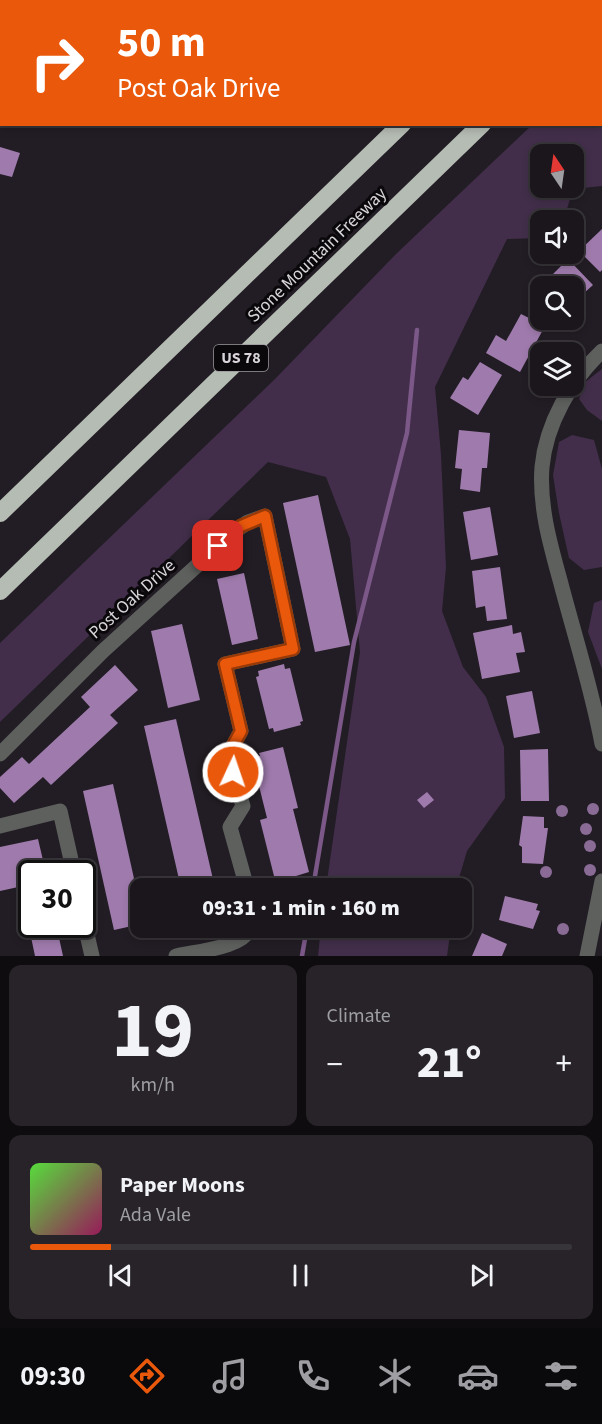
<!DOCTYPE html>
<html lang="en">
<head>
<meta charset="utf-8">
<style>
	body { margin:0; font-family:"Source Sans 3",sans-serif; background:#272328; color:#f1f3f6; height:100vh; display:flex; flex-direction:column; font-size:22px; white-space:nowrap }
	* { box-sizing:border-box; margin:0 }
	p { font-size:20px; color:#9f9fa3 }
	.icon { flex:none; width:33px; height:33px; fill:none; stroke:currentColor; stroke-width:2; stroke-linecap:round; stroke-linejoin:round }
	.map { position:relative; height:956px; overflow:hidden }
	.sheet { display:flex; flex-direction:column; gap:9px; padding:9px; background:#0e0c0f; flex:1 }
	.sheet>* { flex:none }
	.top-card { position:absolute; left:0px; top:0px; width:603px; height:126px; box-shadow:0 3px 9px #0003,0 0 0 2px #38353a; background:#ea580c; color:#fff; overflow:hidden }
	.needle { width:39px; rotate:347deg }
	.fabs { position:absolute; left:530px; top:144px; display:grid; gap:12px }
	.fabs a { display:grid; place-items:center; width:54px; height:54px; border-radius:12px; background:#1a161b; box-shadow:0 3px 9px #0003,0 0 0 2px #38353a; font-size:30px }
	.speed { position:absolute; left:18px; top:860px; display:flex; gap:12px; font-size:30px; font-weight:700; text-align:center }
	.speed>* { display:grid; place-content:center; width:78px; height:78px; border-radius:50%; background:#1a161b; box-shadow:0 3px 9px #0003,0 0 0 2px #38353a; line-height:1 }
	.speed .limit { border:3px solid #111; border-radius:9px; background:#fff; color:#111 }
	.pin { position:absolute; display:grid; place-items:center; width:51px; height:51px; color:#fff; margin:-26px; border-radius:12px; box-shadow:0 3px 9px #0006 }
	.me { position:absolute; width:66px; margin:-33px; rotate:3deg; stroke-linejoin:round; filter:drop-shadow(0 0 4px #0008) }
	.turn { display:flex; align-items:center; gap:21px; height:126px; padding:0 18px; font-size:27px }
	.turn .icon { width:78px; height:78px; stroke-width:2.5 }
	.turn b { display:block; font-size:42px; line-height:51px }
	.big { font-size:45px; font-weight:800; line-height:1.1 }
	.sheet .widget { flex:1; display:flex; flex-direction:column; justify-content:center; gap:9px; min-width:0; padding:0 21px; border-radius:12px; background:#272328 }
	.sheet .dial { align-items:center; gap:0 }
	.dial b { font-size:78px; line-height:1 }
	.song { display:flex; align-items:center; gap:18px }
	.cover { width:72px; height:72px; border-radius:9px; background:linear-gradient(135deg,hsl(110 70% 55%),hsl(330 70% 35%)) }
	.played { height:6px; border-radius:3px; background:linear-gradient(90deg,#ea580c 15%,#38353a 15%) }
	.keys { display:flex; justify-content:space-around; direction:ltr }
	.heat { display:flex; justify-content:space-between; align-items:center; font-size:33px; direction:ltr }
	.sheet .tiles { flex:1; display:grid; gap:9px; grid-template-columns:1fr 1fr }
	.widget:last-child { grid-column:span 2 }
	.trip { position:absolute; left:130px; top:878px; width:342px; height:60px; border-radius:12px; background:#1a161b; box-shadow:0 3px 9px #0003,0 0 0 2px #38353a; font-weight:800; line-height:60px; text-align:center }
	.dock { display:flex; height:96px; justify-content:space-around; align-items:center; background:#0a090b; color:#9f9fa3 }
	.dock .icon { width:42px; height:42px }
	.dock .on { color:#ea580c }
	.dock b { font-size:27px; color:#f1f3f6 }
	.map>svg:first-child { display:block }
</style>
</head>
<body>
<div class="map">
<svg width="602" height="956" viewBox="0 0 602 956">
	<rect width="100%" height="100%" fill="#221d24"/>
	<g fill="#422e4a" fill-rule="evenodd">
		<path d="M602 58V186L573 189 567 209 572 220H540V238L507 239 435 387 441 455 446 567 442 611 463 667 486 697 504 747 505 798 467 851 456 888H326L360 652 350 539 326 477 268 462 0 722V643L275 379 396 254 532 125 602 124ZM540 154H573V188H540Z"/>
		<polygon points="602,369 602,421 587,410 579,399 584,383"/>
		<polygon points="572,435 594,440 602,469 602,567 584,570 569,558 559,513 553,475 559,442"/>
		<polygon points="602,600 602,669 588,632 594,603"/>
		<polygon points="321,927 451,927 447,956 318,956"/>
	</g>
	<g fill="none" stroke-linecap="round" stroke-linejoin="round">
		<g stroke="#7b5888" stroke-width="4.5">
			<polyline points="392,2 392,0"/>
			<polyline points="313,888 354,642 407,433 417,330"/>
			<polyline points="302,956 307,927"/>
		</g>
	</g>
	<g fill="#9f7bad">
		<polygon points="0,147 20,153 12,177 0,174"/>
		<polygon points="602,229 602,270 600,272 579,251"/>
		<polygon points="568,259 593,285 573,303 573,286 551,286 559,280 553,274"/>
		<polygon points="521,314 545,326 520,372 486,353 496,335 506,341"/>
		<polygon points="480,362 502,375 478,415 450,398 463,377 468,380"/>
		<polygon points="459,430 490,433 487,468 482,468 480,492 460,489 462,469 455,468"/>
		<polygon points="318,495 350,645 315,652 283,503"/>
		<polygon points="490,507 498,555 471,560 463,512"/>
		<polygon points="500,567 507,619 487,621 485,606 476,608 472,571"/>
		<polygon points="244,573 258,639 232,645 217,579"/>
		<polygon points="182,624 200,700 168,708 151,631"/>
		<polygon points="512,625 513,634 521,632 525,652 516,653 520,672 482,679 473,633"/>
		<polygon points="284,664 285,669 290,668 303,721 300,722 301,725 274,732 273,728 269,729 256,677 259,676 258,671"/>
		<polygon points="115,665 138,690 110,715 118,723 51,785 43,777 14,803 0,788 0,777 22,757 29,764 90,707 81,697"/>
		<polygon points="532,691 540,733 514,738 506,696"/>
		<polygon points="176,719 215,888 181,888 144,726"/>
		<polygon points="283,747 298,808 293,809 309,872 296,876 299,888 277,888 260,820 267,818 252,758 260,756 259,753"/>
		<polygon points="548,749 549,801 521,801 520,750"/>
		<polygon points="113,784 141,910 141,924 114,930 83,791"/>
		<polygon points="427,792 434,800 424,808 417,800"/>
		<polygon points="523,816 544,817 544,828 548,828 543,864 522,863 522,847 519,845"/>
		<polygon points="38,839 46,873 32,873 32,884 0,891 0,847"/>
		<polygon points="505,896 538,904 536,910 540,911 533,929 499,920"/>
		<polygon points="32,917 32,924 56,924 63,956 35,956 27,918"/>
		<polygon points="286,927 309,927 310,932 289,937"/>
		<polygon points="482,933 507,944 502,956 472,956"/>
	</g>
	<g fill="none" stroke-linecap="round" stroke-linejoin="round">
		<g stroke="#5d605d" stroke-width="15">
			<path d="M602 351C571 380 546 424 542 467 539 505 550 544 560 580 574 634 592 689 602 744"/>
			<polyline points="0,754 103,651 235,531 248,522 265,516 293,649 225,664 241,731 228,755 243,806 230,827 247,888"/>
			<polyline points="0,826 60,811 74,873"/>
			<polyline points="82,913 92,956"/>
			<path d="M176 956C197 951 244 948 251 927"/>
			<polyline points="587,956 602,881"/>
		</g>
		<g stroke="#b5bcb3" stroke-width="18">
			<polyline points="529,2 530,0"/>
			<polyline points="0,513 402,124"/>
			<polyline points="0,591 482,124"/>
		</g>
	</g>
	<g fill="#8a6b96">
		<circle cx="593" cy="809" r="6"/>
		<circle cx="562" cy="811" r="6"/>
		<circle cx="586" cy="829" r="6"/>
		<circle cx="590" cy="846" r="6"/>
		<circle cx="590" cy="870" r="6"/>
		<circle cx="546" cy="872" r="6"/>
		<circle cx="563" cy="929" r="6"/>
	</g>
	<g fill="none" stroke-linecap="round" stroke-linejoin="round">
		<defs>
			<polyline id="route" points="218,546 241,526 265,516 293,649 225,664 241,731 228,755 233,772"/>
		</defs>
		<use href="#route" stroke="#983908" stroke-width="15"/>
		<use href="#route" stroke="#ea580c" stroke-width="10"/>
	</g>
	<g text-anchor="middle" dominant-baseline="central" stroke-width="6" stroke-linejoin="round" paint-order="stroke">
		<rect fill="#0a080b" stroke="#9a979b" stroke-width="1.5" x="214" y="345" width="54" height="26" rx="4.5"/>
		<g font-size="16" font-weight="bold" fill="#d8d4d9">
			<text x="241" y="358">US 78</text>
		</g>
		<g font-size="18" fill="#d8d4d9" stroke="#0a080b">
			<text transform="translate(317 255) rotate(-44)">Stone Mountain Freeway</text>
			<text transform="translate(132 599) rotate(-42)">Post Oak Drive</text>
		</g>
	</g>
</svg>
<div class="fabs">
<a><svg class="needle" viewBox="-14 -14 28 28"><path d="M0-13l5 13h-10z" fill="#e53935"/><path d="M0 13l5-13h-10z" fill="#9f9fa3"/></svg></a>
<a><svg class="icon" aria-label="sound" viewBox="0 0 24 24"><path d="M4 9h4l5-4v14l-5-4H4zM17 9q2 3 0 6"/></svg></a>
<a><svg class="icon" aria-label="search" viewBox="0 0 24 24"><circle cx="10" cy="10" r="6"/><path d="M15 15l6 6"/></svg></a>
<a><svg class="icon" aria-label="layers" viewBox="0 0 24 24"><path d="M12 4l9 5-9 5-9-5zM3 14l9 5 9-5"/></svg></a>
</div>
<div class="speed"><div class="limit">30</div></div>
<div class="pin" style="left:218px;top:546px;background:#d93025"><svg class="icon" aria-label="arrive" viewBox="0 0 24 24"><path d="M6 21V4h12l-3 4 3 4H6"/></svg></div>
<svg class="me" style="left:233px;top:772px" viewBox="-20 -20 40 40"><circle r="17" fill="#ea580c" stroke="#fff" stroke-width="3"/><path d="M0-11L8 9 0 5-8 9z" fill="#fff"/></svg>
<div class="trip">09:31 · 1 min · 160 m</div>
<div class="top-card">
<div class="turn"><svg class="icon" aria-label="right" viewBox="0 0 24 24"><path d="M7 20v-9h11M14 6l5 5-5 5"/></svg><div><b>50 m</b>Post Oak Drive</div></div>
</div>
</div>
<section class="sheet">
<div class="tiles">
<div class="widget dial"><b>19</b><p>km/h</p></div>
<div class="widget"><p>Climate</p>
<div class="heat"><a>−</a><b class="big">21°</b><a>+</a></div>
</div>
<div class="widget">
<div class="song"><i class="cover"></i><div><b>Paper Moons</b><p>Ada Vale</p></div></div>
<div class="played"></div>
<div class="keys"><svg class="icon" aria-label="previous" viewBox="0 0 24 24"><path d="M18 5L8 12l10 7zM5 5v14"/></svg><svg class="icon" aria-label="pause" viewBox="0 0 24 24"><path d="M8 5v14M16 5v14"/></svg><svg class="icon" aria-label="next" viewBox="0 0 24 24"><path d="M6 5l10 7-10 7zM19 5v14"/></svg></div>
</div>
</div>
</section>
<nav class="dock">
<b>09:30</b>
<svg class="icon on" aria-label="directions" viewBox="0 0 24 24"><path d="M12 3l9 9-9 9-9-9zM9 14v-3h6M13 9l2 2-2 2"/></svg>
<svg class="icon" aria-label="music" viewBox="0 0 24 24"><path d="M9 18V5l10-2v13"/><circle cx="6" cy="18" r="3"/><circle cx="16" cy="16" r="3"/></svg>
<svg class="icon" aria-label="phone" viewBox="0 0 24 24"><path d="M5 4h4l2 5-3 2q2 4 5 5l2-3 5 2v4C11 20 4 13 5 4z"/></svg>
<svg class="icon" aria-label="climate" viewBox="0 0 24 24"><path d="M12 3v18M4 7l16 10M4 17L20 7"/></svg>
<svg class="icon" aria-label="car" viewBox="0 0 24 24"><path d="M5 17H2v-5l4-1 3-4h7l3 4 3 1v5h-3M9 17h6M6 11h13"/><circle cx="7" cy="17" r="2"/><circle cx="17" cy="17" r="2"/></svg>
<svg class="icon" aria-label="filters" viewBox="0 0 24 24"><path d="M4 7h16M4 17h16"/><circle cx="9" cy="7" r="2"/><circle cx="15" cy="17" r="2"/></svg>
</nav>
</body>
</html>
